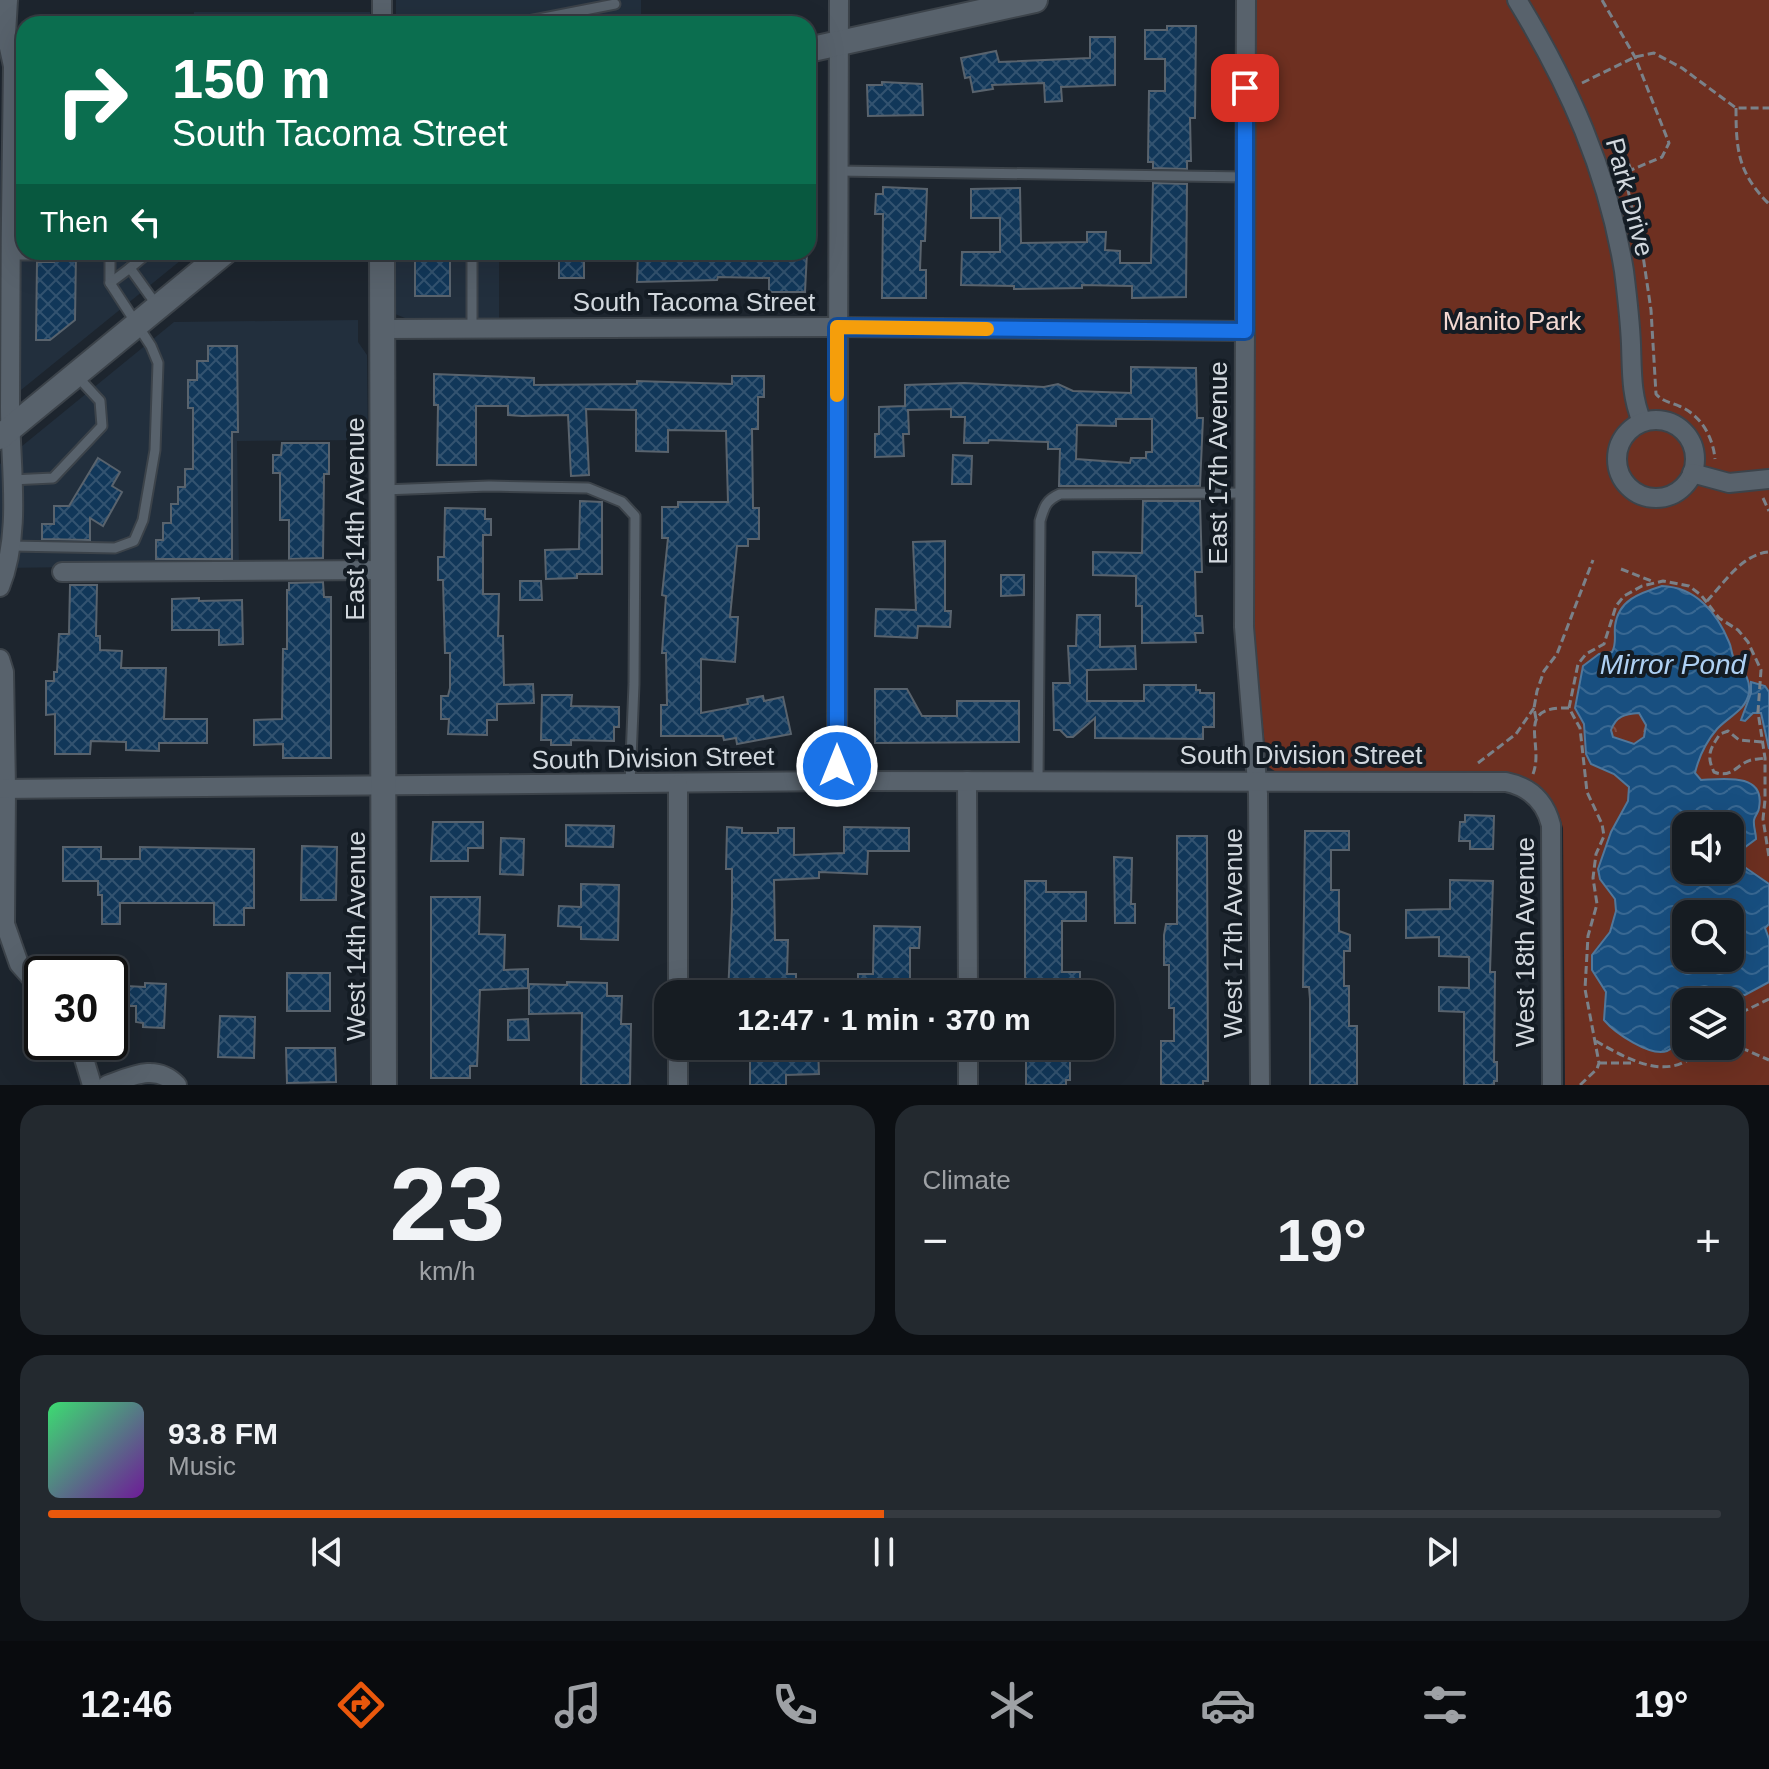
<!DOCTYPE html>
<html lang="en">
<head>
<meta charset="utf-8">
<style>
	body { margin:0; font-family:Helvetica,sans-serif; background:#23292f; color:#f1f3f6; height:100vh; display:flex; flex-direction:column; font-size:30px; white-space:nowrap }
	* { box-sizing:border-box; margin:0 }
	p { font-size:26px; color:#9ea1a5 }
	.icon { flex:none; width:44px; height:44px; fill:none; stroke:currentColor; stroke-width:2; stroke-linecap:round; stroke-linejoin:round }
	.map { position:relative; height:1085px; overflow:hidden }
	.side { display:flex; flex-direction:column; gap:20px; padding:20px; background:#0c0f13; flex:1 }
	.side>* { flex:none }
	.top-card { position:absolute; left:16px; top:16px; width:800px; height:244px; border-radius:24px; box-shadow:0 8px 32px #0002,0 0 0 2px #353a40; background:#0b6e4f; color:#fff; overflow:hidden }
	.fabs { position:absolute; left:1672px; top:812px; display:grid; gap:16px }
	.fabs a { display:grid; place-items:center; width:72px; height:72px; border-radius:16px; background:#161c22; box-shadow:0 8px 32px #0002,0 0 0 2px #353a40; font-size:40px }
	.speed { position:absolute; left:24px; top:956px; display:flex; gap:16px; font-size:40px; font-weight:700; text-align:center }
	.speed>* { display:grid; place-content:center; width:104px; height:104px; border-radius:50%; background:#161c22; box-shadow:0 8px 32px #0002,0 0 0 2px #353a40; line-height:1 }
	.speed .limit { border:4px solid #111; border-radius:12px; background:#fff; color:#111 }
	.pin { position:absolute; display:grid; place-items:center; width:68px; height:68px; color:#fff; margin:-34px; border-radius:16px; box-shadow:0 4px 12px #0006 }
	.me { position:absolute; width:88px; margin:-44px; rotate:0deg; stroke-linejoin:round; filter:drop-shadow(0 0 6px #0008) }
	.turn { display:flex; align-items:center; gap:28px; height:168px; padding:0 24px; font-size:36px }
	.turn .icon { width:104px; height:104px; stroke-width:2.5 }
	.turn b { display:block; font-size:56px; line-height:68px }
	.then { display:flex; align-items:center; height:76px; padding:0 24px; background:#0003; gap:16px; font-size:30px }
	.big { font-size:60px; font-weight:700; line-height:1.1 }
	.side .card { flex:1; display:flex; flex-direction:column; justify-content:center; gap:12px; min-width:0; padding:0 28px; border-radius:24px; background:#23292f }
	.side .dial { align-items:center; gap:0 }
	.dial b { font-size:104px; line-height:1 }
	.song { display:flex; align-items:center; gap:24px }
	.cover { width:96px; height:96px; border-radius:12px; background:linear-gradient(135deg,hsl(140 70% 55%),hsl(280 70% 35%)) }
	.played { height:8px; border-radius:4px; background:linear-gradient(90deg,#ea580c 50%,#353a40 50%) }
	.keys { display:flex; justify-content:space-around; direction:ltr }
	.heat { display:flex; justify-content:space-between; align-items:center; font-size:44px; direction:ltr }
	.side .tiles { flex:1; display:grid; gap:20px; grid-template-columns:1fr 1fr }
	.card:last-child { grid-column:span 2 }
	.trip { position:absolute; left:654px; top:980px; width:460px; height:80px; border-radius:24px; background:#161c22; box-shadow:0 8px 32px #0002,0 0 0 2px #353a40; font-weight:700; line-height:80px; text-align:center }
	.tabs { display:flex; height:128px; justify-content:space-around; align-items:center; background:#090b0e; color:#9ea1a5 }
	.tabs .icon { width:56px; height:56px }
	.tabs .on { color:#ea580c }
	.tabs b { font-size:36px; color:#f1f3f6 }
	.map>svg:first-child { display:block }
</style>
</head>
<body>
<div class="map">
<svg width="1769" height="1085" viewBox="0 0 1769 1085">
	<defs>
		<pattern id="forest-crowns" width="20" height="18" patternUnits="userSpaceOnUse" patternTransform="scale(2)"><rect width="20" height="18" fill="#6e3021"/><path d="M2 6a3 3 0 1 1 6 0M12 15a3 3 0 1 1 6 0" fill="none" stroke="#824d41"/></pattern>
		<pattern id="water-waves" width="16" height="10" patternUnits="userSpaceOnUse" patternTransform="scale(2)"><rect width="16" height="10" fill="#184f80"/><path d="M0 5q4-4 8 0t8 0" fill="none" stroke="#396892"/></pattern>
		<pattern id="building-cross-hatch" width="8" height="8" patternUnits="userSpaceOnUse" patternTransform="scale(2)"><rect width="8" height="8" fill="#113759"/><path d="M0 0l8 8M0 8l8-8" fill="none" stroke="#335370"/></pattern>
	</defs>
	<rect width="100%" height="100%" fill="#1d252e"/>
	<g fill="#222f3d">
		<rect x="396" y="0" width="245" height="24"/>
		<rect x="194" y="12" width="176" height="12"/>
		<polygon points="0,160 24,167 24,252 191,252 0,407"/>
		<polygon points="396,252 499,252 499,319 405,318 395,314 391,299"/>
		<polygon points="358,320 358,342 367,355 368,440 237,441 239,565 0,568 0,464 174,322"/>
	</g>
	<path fill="#6e3021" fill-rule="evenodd" d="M1256 0H1769V1085H1565L1563 828C1557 803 1546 789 1523 778L1278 773 1267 766 1254 641ZM1686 826H1730V870H1686ZM1686 914H1730V958H1686ZM1686 1002H1730V1046H1686Z"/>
	<path fill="url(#forest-crowns)" d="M1638 713 1646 725 1644 737 1634 744 1613 737 1611 730C1616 716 1625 714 1638 713Z"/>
	<g fill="url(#water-waves)" stroke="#50789c" stroke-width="2" fill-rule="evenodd">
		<path d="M1662 586C1696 587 1717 613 1729 642 1732 648 1731 655 1735 660 1742 670 1751 678 1749 693 1746 710 1728 717 1717 729 1705 743 1699 756 1695 773L1701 780C1722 779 1766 772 1759 808 1759 812 1755 815 1754 820 1753 825 1756 833 1756 839L1744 848 1740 856 1743 866 1769 884V924L1765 928 1769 939V982L1745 995 1734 994 1721 1002H1686V1033C1680 1038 1675 1048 1667 1051 1650 1057 1615 1033 1604 1020L1606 992 1592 970V955L1610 932 1616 911 1615 899 1600 879 1598 869 1611 832 1628 801 1629 787 1614 774 1591 764 1586 754 1584 724 1575 708 1583 666 1599 654 1612 652C1617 643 1614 636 1615 626 1618 600 1640 593 1662 586ZM1639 713 1646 725 1644 737 1634 744 1613 737 1611 730C1616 716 1625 714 1639 713ZM1686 826H1730V870H1686ZM1686 914H1730V958H1686Z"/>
		<polygon points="1751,682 1765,686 1769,692 1769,749 1761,713 1753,713 1745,721 1741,720 1751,693"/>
	</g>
	<g fill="url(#building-cross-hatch)" stroke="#59636d" stroke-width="2" fill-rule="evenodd">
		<polygon points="1167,26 1196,26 1195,118 1190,118 1191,161 1187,161 1187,169 1153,168 1153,162 1148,162 1149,91 1165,91 1165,59 1145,59 1145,30 1167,30"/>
		<polygon points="1090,37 1115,37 1115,85 1061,87 1062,101 1045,102 1044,83 992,85 993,89 973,92 970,77 965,78 961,58 996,51 999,62 1090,58"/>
		<polygon points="882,82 922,84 923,115 868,116 867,85 882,85"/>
		<polygon points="1153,183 1187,184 1186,297 1132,298 1132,286 1082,285 1082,288 1014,289 1014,286 961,285 962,252 1000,252 1000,218 971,218 971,189 1020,188 1021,243 1087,242 1087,232 1106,232 1105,250 1120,251 1120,263 1151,263"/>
		<polygon points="883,187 927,189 925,241 921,241 920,270 926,270 926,298 882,298 883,214 875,214 876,194 883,194"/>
		<polygon points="58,252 76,252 75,320 50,340 36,340 37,262 54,262"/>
		<rect x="415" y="252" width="35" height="44"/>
		<polygon points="559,252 582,252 582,258 584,258 584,278 559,278"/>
		<polygon points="638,252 691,255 691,258 735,258 736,252 807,252 805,292 769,292 769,278 718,277 717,280 637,282"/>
		<polygon points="208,346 237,346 238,432 232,432 232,559 156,559 156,540 163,540 163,523 171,523 171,504 178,504 178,487 185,487 185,469 193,469 193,408 188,408 188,380 197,380 197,361 208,361"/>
		<path d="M1131 367 1196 368 1197 418H1203L1200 486H1059L1060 449H1048V442L989 440 988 443H964L965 417H951V409L908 410 909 434H903L904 456 875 457V434H879V407L905 406V385L964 383 1044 387 1058 384 1073 391 1131 393ZM1116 419H1152V452H1146V458H1131L1130 463 1076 459 1077 425 1116 426Z"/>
		<polygon points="434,374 534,378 534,385 637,384 637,381 732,384 732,376 764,376 764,397 758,397 758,429 752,429 753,508 759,508 759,539 748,539 748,546 737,546 730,617 738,617 735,662 701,659 701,713 748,704 747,699 763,696 764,701 783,697 791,734 737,744 736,738 724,740 723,736 661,736 661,705 667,705 666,653 662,653 666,596 662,595 668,538 662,538 662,507 678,507 678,502 728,502 726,431 668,430 668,452 636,451 636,410 586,409 589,475 571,476 568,415 522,416 508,415 508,406 476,406 476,465 437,465 438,405 434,405"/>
		<polygon points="282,443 329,443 329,474 324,474 323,558 289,559 289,520 280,520 280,473 273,473 273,455 281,455"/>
		<polygon points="953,455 972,456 971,484 952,484"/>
		<polygon points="98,458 120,472 112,486 122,492 103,526 90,518 90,540 42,539 42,524 54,524 54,506 69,506"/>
		<polygon points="580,501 602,502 602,574 577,574 577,578 546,579 545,550 579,549"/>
		<polygon points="1143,501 1200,501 1202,572 1195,572 1196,616 1202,616 1203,633 1195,633 1196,642 1142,643 1142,606 1136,606 1136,576 1093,575 1093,552 1142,553"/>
		<polygon points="445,508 485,509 485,519 491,519 491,535 483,535 483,594 499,594 498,636 503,636 504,685 533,684 534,703 497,704 497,720 487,720 487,735 448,734 449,719 441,719 441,696 448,696 450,688 450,653 445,653 443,580 438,580 438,557 444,557"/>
		<polygon points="945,541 945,611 951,611 950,627 918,626 917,638 875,636 876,609 916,610 913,542"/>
		<polygon points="1001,575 1024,575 1024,595 1001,596"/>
		<polygon points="520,581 541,581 542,600 520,600"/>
		<polygon points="323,582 324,597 331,597 331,758 283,758 283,744 254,745 254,720 282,719 283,649 287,649 287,590 289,590 289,583"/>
		<polygon points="70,585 97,585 96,636 100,636 100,650 122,651 121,668 166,668 164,719 207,719 207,743 159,743 159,751 126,750 126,742 91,741 90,754 55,754 55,714 46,715 46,681 54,681 54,672 57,672 59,634 69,634"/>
		<polygon points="199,598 199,601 242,600 243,644 219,645 219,630 172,630 172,599"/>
		<polygon points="1077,615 1100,615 1100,647 1135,646 1136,669 1087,670 1087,701 1144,701 1144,685 1196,685 1196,690 1200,690 1200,693 1214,693 1214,727 1203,727 1203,739 1095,738 1095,718 1073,737 1067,737 1060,730 1054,730 1053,683 1070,683 1068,646 1076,646"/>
		<polygon points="875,689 907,689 922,716 957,716 957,701 1019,701 1019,742 875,743"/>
		<polygon points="542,695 572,695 571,706 619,707 619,727 614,727 614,741 571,740 571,745 551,745 551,740 541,740"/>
		<polygon points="1465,815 1494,816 1493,849 1470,849 1470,841 1459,841 1460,822 1465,822"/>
		<polygon points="433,822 483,822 483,848 468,848 468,861 431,861"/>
		<polygon points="566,825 614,826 613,847 566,846"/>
		<polygon points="727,827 742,828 742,833 778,833 778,828 794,828 794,855 844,853 844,827 909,828 909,851 868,851 867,874 819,872 819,878 774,880 775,940 788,940 787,974 796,974 796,994 728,994 732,908 732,869 726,869"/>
		<polygon points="1305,831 1349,831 1349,850 1331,850 1331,890 1339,890 1339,931 1350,935 1350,951 1344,951 1344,986 1349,986 1349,1026 1357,1026 1357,1085 1310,1085 1310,999 1309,987 1303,987"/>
		<polygon points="1177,836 1207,836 1208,1081 1203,1081 1203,1085 1161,1085 1161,1041 1174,1041 1174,1008 1169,1008 1169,965 1164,965 1164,935 1166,924 1177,924"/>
		<polygon points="501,838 524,839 523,875 500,874"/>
		<polygon points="302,846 337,847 336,900 301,900"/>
		<polygon points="63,847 101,847 101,859 140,859 140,847 254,849 254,908 244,908 244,925 214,925 214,903 120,903 120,924 102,924 102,895 98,895 98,881 63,881"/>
		<polygon points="1114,857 1132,858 1131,904 1135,904 1135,923 1115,923"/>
		<polygon points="1450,880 1493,881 1490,972 1495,972 1494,1062 1497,1062 1497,1081 1494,1081 1494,1085 1464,1085 1464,1012 1439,1011 1439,987 1469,988 1469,957 1439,956 1439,937 1406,938 1406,910 1450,909"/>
		<polygon points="1025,881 1046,881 1046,892 1086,892 1086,921 1062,921 1062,972 1080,972 1080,994 1025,994"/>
		<polygon points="581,884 619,885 618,940 581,939 581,927 558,926 559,906 581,907"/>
		<polygon points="431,897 480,897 479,934 505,935 504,970 528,969 528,988 480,990 477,1066 470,1066 470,1078 431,1078"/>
		<polygon points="874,926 920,927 919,948 910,948 910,979 915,979 915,994 858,994 858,974 873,974"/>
		<rect x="287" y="973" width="43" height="38"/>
		<polygon points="567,982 607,983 607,996 622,996 621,1024 631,1024 630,1085 581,1085 582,1013 529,1014 529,984 567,985"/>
		<polygon points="145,983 166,984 164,1028 143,1027 143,1023 136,1022 136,1006 126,1006 127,986 145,987"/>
		<polygon points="220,1016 255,1017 254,1058 218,1057"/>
		<polygon points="528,1019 529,1040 508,1040 508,1020"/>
		<polygon points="750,1046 818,1048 819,1074 786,1075 786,1085 750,1085"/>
		<polygon points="1026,1046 1070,1046 1070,1080 1066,1080 1066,1085 1026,1085"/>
		<polygon points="286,1048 335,1048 336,1082 287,1083"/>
	</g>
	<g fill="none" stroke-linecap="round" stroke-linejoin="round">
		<defs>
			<g id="lane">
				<polyline points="513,24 615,4"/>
				<polyline points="838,171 1245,177"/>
				<polyline points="110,252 110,283"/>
				<polyline points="149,252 130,268 158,307"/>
				<polyline points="11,255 51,255 51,252"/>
				<polyline points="472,328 472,252"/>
				<polyline points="11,480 53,478 102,426 100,401 77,376"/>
				<polyline points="383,490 489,486 588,488 622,502 635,516 634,684 630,784"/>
				<polyline points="11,546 115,548 134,541 143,520 155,450 158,363 151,346 110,283 130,268"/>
				<path d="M1038 781 1040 521C1044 507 1046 500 1060 494L1244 493"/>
			</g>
			<g id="street">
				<polyline points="1246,0 1244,627 1258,794 1260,1085"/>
				<path d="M1517 0C1569 85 1608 172 1624 271 1627 295 1630 320 1631 344 1632 372 1631 396 1642 422"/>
				<polyline points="382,24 382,0"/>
				<polyline points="383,329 837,327 1245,331"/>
				<circle cx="1656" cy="459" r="39"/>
				<polyline points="1692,473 1729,483 1769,479"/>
				<polyline points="62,572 383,570"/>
				<path d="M0 587C22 532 10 466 10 407 10 293 11 180 13 66L6 34 8 0"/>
				<polyline points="0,659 4,672 6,789 5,924 19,964 42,990"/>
				<polyline points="837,781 839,0"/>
				<polyline points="967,781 968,994"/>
				<path d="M0 789 837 781 1506 782C1530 787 1545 801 1551 825L1552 1085"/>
				<polyline points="678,994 678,784"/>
				<polyline points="79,1042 92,1085"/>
				<polyline points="968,1046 968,1085"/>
				<path d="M107 1085C132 1076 156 1063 177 1085"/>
				<polyline points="678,1085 678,1046"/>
			</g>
			<g id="secondary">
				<polyline points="808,50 1035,0"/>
				<polyline points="382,252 384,1085"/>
				<polyline points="0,437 225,252"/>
			</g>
		</defs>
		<use href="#lane" stroke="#3c434a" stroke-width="13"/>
		<use href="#street" stroke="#3c434a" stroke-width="22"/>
		<use href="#secondary" stroke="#3c434a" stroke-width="28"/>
		<g stroke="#7a8189" stroke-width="3" stroke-dasharray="8 4" stroke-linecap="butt">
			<path d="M1602 0 1635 57 1669 143 1662 157 1631 170 1626 182 1642 249 1651 310 1656 394C1663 402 1670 402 1679 406 1701 415 1713 437 1715 459"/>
			<polyline points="1582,83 1635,57 1654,53 1682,68 1736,108 1769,108"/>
			<path d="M1736 108C1736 150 1738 173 1769 204"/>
			<polyline points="1620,141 1631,170"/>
			<polyline points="1763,498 1769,511"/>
			<polyline points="1621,569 1654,582"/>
			<path d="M1707 601C1724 583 1742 554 1769 552"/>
			<polyline points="1569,708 1578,664 1586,654 1604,644 1616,606 1624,596 1642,586 1663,581 1689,586 1701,595 1719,618 1738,630 1748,642 1761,670 1758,712 1765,758 1765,800 1763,819 1769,857"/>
			<polyline points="1536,719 1534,708 1537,691 1544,671 1557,654 1593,560"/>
			<path d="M1762 742 1739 740 1728 731 1720 734C1710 749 1706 755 1714 772 1732 779 1737 764 1751 760 1755 759 1760 759 1765 758"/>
			<polyline points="1478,763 1516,734 1534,708"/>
			<path d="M1533 774C1545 743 1513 706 1569 708L1580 728 1587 792 1602 824 1604 836 1596 854 1593 878 1597 904 1588 936 1585 989 1599 1063 1597 1069 1580 1085"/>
			<polyline points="1730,1018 1769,999"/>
			<path d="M1596 1041C1630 1061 1674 1085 1702 1046"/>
			<polyline points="1730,1043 1769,1060"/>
			<polyline points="1599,1063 1632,1063"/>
		</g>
		<use href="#lane" stroke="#58626c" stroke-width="9"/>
		<use href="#street" stroke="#58626c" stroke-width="18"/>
		<use href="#secondary" stroke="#58626c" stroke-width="24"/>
	</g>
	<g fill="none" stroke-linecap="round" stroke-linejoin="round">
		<defs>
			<polyline id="route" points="837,766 837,327 1245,331 1245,88"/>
		</defs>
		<use href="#route" stroke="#114b97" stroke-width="20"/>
		<use href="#route" stroke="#1a73e8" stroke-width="14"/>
		<polyline stroke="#f59e0b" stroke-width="14" points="837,395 837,327 987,329"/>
	</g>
	<g text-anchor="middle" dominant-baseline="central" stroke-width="8" stroke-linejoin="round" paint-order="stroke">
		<g font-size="26" fill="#d2d8de" stroke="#141c24">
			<text transform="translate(1630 197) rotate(75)">Park Drive</text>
			<text x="694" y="302">South Tacoma Street</text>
			<text transform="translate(1218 463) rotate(-90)">East 17th Avenue</text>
			<text transform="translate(355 519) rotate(-90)">East 14th Avenue</text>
			<text x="1301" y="755">South Division Street</text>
			<text transform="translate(653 758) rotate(-1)">South Division Street</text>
			<text transform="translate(1233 933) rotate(-90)">West 17th Avenue</text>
			<text transform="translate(356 936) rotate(-90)">West 14th Avenue</text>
			<text transform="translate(1525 942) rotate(-90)">West 18th Avenue</text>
		</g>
		<g font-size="26" fill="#f3d9d2" stroke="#141c24">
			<text x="1512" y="321">Manito Park</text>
		</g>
		<g font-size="28" font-style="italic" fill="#aed0f3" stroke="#141c24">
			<text x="1673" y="664">Mirror Pond</text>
		</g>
	</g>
</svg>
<div class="fabs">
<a><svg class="icon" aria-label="sound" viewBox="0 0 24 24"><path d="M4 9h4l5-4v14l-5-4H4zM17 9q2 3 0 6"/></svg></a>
<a><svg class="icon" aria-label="search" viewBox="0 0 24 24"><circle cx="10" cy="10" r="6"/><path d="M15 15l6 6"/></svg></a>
<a><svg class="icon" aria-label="layers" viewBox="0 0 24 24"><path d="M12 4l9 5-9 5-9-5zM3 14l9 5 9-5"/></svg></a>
</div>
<div class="speed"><div class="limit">30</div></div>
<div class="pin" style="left:1245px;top:88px;background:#d93025"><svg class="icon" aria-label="arrive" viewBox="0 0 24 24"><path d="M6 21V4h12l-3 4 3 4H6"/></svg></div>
<svg class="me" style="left:837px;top:766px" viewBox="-20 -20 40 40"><circle r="17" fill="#1a73e8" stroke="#fff" stroke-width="3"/><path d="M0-11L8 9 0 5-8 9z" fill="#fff"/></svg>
<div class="trip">12:47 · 1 min · 370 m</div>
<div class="top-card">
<div class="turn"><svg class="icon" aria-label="right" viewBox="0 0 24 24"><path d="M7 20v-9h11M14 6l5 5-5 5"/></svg><div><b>150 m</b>South Tacoma Street</div></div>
<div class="then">Then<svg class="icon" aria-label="left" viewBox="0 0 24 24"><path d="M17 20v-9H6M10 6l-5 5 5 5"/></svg></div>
</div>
</div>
<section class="side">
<div class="tiles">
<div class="card dial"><b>23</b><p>km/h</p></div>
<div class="card"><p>Climate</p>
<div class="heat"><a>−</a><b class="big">19°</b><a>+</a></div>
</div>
<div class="card">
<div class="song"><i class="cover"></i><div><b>93.8 FM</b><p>Music</p></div></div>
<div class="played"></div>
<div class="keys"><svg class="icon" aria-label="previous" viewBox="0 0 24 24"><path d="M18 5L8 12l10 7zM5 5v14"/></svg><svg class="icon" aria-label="pause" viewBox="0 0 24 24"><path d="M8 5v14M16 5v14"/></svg><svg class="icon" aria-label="next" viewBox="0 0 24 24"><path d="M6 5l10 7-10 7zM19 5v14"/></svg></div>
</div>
</div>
</section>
<nav class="tabs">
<b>12:46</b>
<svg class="icon on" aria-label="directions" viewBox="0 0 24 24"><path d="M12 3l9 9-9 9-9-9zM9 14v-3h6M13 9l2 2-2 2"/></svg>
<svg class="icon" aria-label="music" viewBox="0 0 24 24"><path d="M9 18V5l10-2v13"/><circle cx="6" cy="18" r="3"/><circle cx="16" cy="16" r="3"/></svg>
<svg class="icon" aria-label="phone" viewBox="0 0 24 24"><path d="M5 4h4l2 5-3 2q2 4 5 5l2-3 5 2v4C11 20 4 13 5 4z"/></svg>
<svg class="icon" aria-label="climate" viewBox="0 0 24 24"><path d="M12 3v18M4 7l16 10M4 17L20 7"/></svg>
<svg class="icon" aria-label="car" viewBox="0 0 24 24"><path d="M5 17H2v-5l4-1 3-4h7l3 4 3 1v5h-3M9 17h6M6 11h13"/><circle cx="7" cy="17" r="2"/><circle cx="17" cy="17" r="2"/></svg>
<svg class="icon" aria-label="filters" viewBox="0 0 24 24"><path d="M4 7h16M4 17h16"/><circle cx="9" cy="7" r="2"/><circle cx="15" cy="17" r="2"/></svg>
<b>19°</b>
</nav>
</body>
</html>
